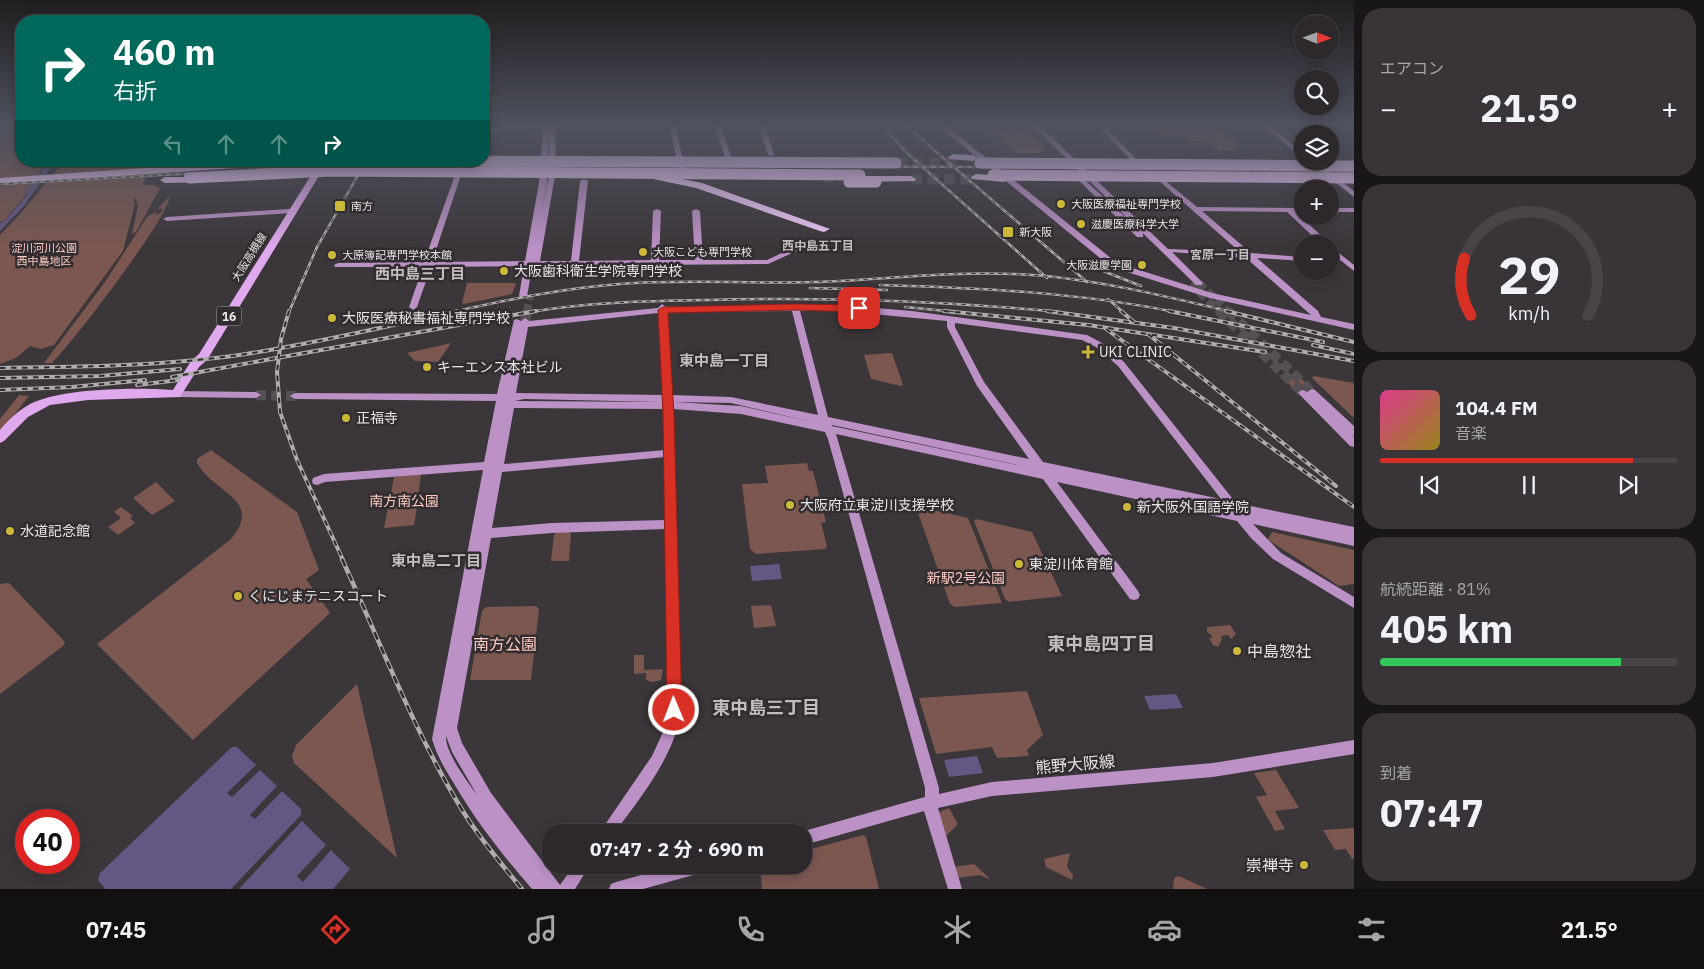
<!DOCTYPE html>
<html lang="ja">
<head>
<meta charset="utf-8">
<style>
	body { margin:0; font-family:"IBM Plex Sans","Noto Sans JP",sans-serif; background:#383437; color:#f1f3f6; height:100vh; display:flex; flex-direction:column; font-size:19px; white-space:nowrap }
	* { box-sizing:border-box; margin:0 }
	p { font-size:16px; color:#a6a6a9 }
	.icon { flex:none; width:28px; height:28px; fill:none; stroke:currentColor; stroke-width:2; stroke-linecap:round; stroke-linejoin:round }
	.map { position:relative; flex:1; overflow:hidden }
	.sheet { display:flex; flex-direction:column; gap:8px; padding:8px; background:#181618; width:350px }
	.sheet>* { flex:none }
	.banner { position:absolute; left:15px; top:15px; width:475px; height:152px; border-radius:20px; box-shadow:0 2px 12px #0003,0 0 0 1px #484447; background:#00695c; color:#fff; overflow:hidden }
	.needle { width:32px; rotate:91deg }
	.tools { position:absolute; left:1294px; top:15px; display:grid; gap:10px }
	.tools a { display:grid; place-items:center; width:45px; height:45px; border-radius:50%; background:#2c282b; box-shadow:0 2px 12px #0003,0 0 0 1px #484447; font-size:25px }
	.speed { position:absolute; left:15px; top:809px; display:flex; gap:10px; font-size:25px; font-weight:700; text-align:center }
	.speed>* { display:grid; place-content:center; width:65px; height:65px; border-radius:50%; background:#2c282b; box-shadow:0 2px 12px #0003,0 0 0 1px #484447; line-height:1 }
	.speed .limit { border:8px solid #d22; background:#fff; color:#111 }
	.pin { position:absolute; display:grid; place-items:center; width:42px; height:42px; color:#fff; margin:-21px; border-radius:10px; box-shadow:0 2px 8px #0006 }
	.me { position:absolute; width:55px; margin:-28px; rotate:359deg; stroke-linejoin:round; filter:drop-shadow(0 0 4px #0008) }
	.turn { display:flex; align-items:center; gap:18px; height:105px; padding:0 15px; font-size:22px }
	.turn .icon { width:65px; height:65px; stroke-width:2.5 }
	.turn b { display:block; font-size:35px; line-height:42px }
	.lanes { display:flex; align-items:center; height:48px; padding:0 15px; background:#0003; justify-content:center; gap:25px; direction:ltr }
	.lanes .off { opacity:.35 }
	.big { font-size:38px; font-weight:700; line-height:1.1 }
	.sheet .tile { flex:1; display:flex; flex-direction:column; justify-content:center; gap:8px; min-width:0; padding:0 18px; border-radius:20px; background:#383437 }
	.sheet .dial { align-items:center; gap:0 }
	.dial svg { height:130px; overflow:visible; fill:none; stroke:#484447; stroke-width:7; stroke-linecap:round; text-anchor:middle }
	.dial text { fill:#f1f3f6; stroke:none }
	.song { display:flex; align-items:center; gap:15px }
	.cover { width:60px; height:60px; border-radius:8px; background:linear-gradient(135deg,hsl(330 70% 55%),hsl(50 70% 35%)) }
	.played { height:5px; border-radius:2px; background:linear-gradient(90deg,#d93025 85%,#484447 85%) }
	.keys { display:flex; justify-content:space-around; direction:ltr }
	.heat { display:flex; justify-content:space-between; align-items:center; font-size:28px; direction:ltr }
	.charge { height:8px; border-radius:4px; background:linear-gradient(90deg,#34c759 81%,#484447 0) }
	.trip { position:absolute; left:542px; top:824px; width:270px; height:50px; border-radius:20px; background:#2c282b; box-shadow:0 2px 12px #0003,0 0 0 1px #484447; font-weight:700; line-height:50px; text-align:center }
	.menu { display:flex; height:80px; justify-content:space-around; align-items:center; background:#121011; color:#a6a6a9 }
	.menu .icon { width:35px; height:35px }
	.menu .on { color:#d93025 }
	.menu b { font-size:22px; color:#f1f3f6 }
	main { display:flex; flex:1; min-height:0 }
	.map>svg:first-child { display:block }
</style>
</head>
<body>
<main>
<div class="map">
<svg width="1354" height="889" viewBox="0 0 1354 889">
	<rect width="100%" height="100%" fill="#3b3639"/>
	<g fill="#7b5750">
		<polygon points="0,124 21,124 21,161 48,162 25,192 26,195 7,217 10,218 0,222"/>
		<polygon points="1150,124 1225,124 1226,126 1216,127 1240,146 1232,147 1235,150 1218,151 1205,140 1190,141 1182,135 1162,136"/>
		<polygon points="1025,129 1045,149 1041,153 1017,153 987,130"/>
		<polygon points="64,161 154,161 142,185 153,185 160,188 136,232 132,234 138,206 135,197 133,200 135,204 123,251 54,345 41,349 30,346 16,358 0,364 0,235 21,213"/>
		<path d="M170 196C169 217 73 342 52 363H44L105 282 147 217 157 211 155 214H160L163 209H157Z"/>
		<polygon points="467,283 514,283 516,284 512,294 464,304 462,303"/>
		<polygon points="451,343 438,362 415,361 407,353"/>
		<polygon points="892,353 903,385 901,386 871,379 864,355"/>
		<polygon points="1280,375 1298,376 1316,391 1299,394"/>
		<polygon points="1314,376 1354,383 1354,418 1312,378"/>
		<polygon points="19,395 29,396 0,433 0,419"/>
		<path d="M211 450 297 512 319 570 306 579 330 613 193 740 97 644 231 539C264 499 214 494 197 463V459Z"/>
		<polygon points="807,463 809,471 813,471 826,522 821,523 827,546 825,549 756,554 750,549 742,484 768,483 765,466"/>
		<polygon points="421,474 418,498 430,497 428,506 417,507 414,525 384,528 394,477"/>
		<polygon points="156,482 175,501 152,515 133,498"/>
		<polygon points="121,507 133,516 130,518 135,523 118,535 108,527 121,518 114,512"/>
		<polygon points="920,507 968,518 1002,603 955,607 950,604 917,510"/>
		<polygon points="976,519 1032,532 1062,596 1009,602 1005,599 974,521"/>
		<polygon points="557,532 569,532 571,534 569,561 551,561 554,535"/>
		<polygon points="1272,532 1354,550 1354,584 1339,586 1270,541 1268,539"/>
		<polygon points="9,583 65,642 63,646 0,694 0,584"/>
		<polygon points="771,605 776,626 754,628 751,606"/>
		<polygon points="536,606 539,609 531,680 470,680 482,611 486,607"/>
		<polygon points="1230,625 1236,634 1231,639 1228,635 1221,636 1222,639 1218,647 1213,645 1209,638 1213,637 1207,632 1207,627"/>
		<polygon points="634,655 644,655 644,670 663,669 661,680 653,682 646,680 646,673 634,674"/>
		<polygon points="357,684 397,858 294,763 292,756 296,745"/>
		<polygon points="1027,691 1043,735 1027,750 1029,756 997,758 992,747 936,754 919,698"/>
		<polygon points="1276,770 1299,808 1275,811 1285,829 1275,831 1256,797 1267,795 1254,773"/>
		<polygon points="949,808 958,824 946,836 939,812"/>
		<polygon points="1354,828 1354,859 1352,859 1346,849 1335,850 1323,830"/>
		<polygon points="863,835 866,837 879,889 762,889 760,865 804,865 804,851"/>
		<polygon points="1070,853 1067,867 1073,875 1072,880 1046,867 1044,859"/>
		<polygon points="974,864 991,880 980,875 957,878 954,867"/>
		<polygon points="1179,876 1207,889 1173,889 1174,878"/>
	</g>
	<g fill="#645784">
		<polygon points="48,161 54,163 23,207 0,231 0,223 10,218 7,218 27,195 25,192 41,173"/>
		<polygon points="779,564 782,579 752,581 750,566"/>
		<polygon points="1176,694 1183,708 1150,710 1144,696"/>
		<polygon points="232,747 237,747 256,765 227,793 232,797 260,770 277,786 250,815 255,819 282,791 301,809 301,815 231,889 105,889 98,880 100,873"/>
		<polygon points="977,756 983,773 949,777 944,760"/>
		<polygon points="302,821 326,845 297,876 303,882 331,850 350,869 333,889 239,889"/>
	</g>
	<g fill="none" stroke-linecap="round" stroke-linejoin="round">
		<g stroke="#555053" stroke-width="8" stroke-dasharray="8 4" stroke-linecap="butt">
			<polyline points="823,156 829,183"/>
			<polyline points="1199,283 1229,312"/>
			<polyline points="1191,284 1220,312"/>
			<polyline points="527,312 530,295"/>
		</g>
		<g stroke="#555053" stroke-width="10" stroke-dasharray="10 5" stroke-linecap="butt">
			<polyline points="1219,311 1303,393"/>
			<polyline points="1228,311 1312,392"/>
			<polyline points="525,321 527,311"/>
			<polyline points="256,395 295,396"/>
		</g>
		<g stroke="#555053" stroke-width="11" stroke-dasharray="11 5.5" stroke-linecap="butt">
			<polyline points="896,163 960,163"/>
			<polyline points="911,179 977,179"/>
		</g>
		<g fill="#bc91c6" fill-rule="evenodd">
			<path d="M542 124H583L556 127 555 176 540 261H571L580 181 584 179 588 181 579 261 651 260 653 211 657 209 661 211 659 260H695L692 211 696 209 700 211 703 260H767L803 243H806L810 245 768 264 539 266 538 269 532 268 527 296 523 299 519 296 524 266 431 267 417 307 413 310 409 307 423 267H335L334 265 338 263 424 262 455 175 458 173 461 175 432 262 525 261 539 183 543 128 484 132V128ZM549 128V176L541 213 547 183Z"/>
			<polygon points="669,124 675,124 685,170 684,171 679,170"/>
			<polygon points="714,124 720,124 731,157 730,158 725,157"/>
			<polygon points="758,124 764,124 774,155 773,156 768,155"/>
			<polygon points="936,124 944,124 1117,263 1212,293 1311,315 1246,258 1172,252 1203,283 1202,285 1196,285 1031,124 1038,124 1168,249 1240,252 1158,180 1158,178 1162,178 1197,207 1302,208 1302,212 1296,212 1330,244 1321,244 1287,212 1202,211 1251,253 1302,257 1302,261 1257,258 1318,311 1321,317 1354,324 1354,330 1210,298 1111,267"/>
			<polygon points="1096,124 1103,124 1137,160 1137,162 1133,162"/>
			<polygon points="1260,124 1268,124 1302,152 1302,157 1300,156"/>
			<polygon points="1313,161 1316,162 1354,191 1354,197 1312,164 1311,163"/>
			<polygon points="1072,172 1076,172 1143,233 1143,237 1137,237 1072,174"/>
			<rect x="1330" y="208" width="24" height="4"/>
			<polygon points="288,209 291,209 291,213 167,221 163,219 167,217"/>
			<polygon points="1330,246 1354,265 1354,271 1330,252"/>
			<path d="M662 304 666 307 795 304 840 305 912 311 1087 335 1102 343 1124 362 1236 503 1354 527V546L1253 524 1281 553 1354 597V608L1273 559 1251 538 1237 521 1057 482 1138 591 1140 595 1138 599 1134 600 1130 599 1043 479 836 434 939 788V794L992 782 1213 763 1354 740V754L1213 777 992 796 938 808 962 889H948L924 811 804 845V832H800L804 831 925 797V788L828 439 825 432 741 414 673 409 681 715C671 760 642 796 615 832H600L652 756 664 730 667 715 665 529 552 533 491 538 457 728 462 743 491 793 560 885 574 865H590L575 889H532C504 857 478 824 456 787 447 772 437 757 432 739L483 470 325 482 317 485 313 484 312 481 313 478 324 474 484 462 496 401 295 399 290 396 295 393 497 394 514 320 517 319 521 321 525 318 529 321 658 308ZM792 311 818 415 731 397 672 395 667 312ZM800 311H840L947 321V327L977 386 1029 459 828 417ZM658 313 663 395 516 393 528 327ZM955 323 1082 340 1096 347 1118 366 1221 499 1043 462 984 382 955 327ZM524 399 663 402 515 401ZM673 402 731 403 821 424 741 406ZM514 408 664 409 665 450 504 464ZM832 425 1036 469 832 426ZM665 457V520L552 523 492 528 502 472ZM446 736 452 752 477 795C467 781 445 752 446 736Z"/>
			<polygon points="1312,389 1315,390 1354,426 1354,436 1352,435 1354,437 1354,447 1350,446 1298,393 1300,391 1303,390 1307,392"/>
			<polygon points="176,391 256,392 261,395 256,398 176,397 171,394"/>
			<polygon points="677,865 711,865 709,870 704,872 643,889 609,889 611,884 616,882"/>
		</g>
		<path fill="#e1a9ed" fill-rule="evenodd" d="M320 161H328L207 360 199 367 180 397 88 400 50 405 28 417 4 441 0 443V430C9 419 20 409 32 403 64 388 137 387 173 390L191 361 199 354Z"/>
		<g fill="#f3cbfc" fill-rule="evenodd">
			<polygon points="953,154 973,155 978,158 973,161 949,159 948,157"/>
			<polygon points="484,158 496,158 501,161 496,164 426,164 421,161 484,161"/>
			<polygon points="246,161 334,161 329,164 285,168 280,165 0,184 0,178"/>
			<polygon points="657,174 702,183 830,229 824,232 820,231 696,188 653,179 652,177"/>
			<polygon points="976,174 1004,176 1009,179 1004,182 972,179 971,177"/>
			<polygon points="911,176 916,179 915,181 861,182 856,179 861,176"/>
			<polygon points="204,177 209,180 208,182 165,183 160,180 165,177"/>
		</g>
		<defs>
			<g id="rail-far2">
				<polyline points="880,124 907,153 1047,278"/>
				<polyline points="904,124 1087,282"/>
				<polyline points="0,184 339,165 996,167 1354,171"/>
				<polyline points="1078,261 1141,286"/>
				<path d="M880 285C979 288 1077 292 1175 312"/>
				<polyline points="810,288 887,290"/>
				<polyline points="1108,299 1123,312"/>
				<polyline points="905,307 957,312"/>
				<polyline points="289,312 317,247 366,161"/>
				<path d="M452 312C507 300 563 288 620 284 684 279 749 284 813 282 880 280 947 271 1014 274 1087 277 1161 295 1232 312"/>
				<path d="M530 312C587 302 649 301 708 300 826 297 943 301 1061 312"/>
			</g>
			<g id="rail-far1">
				<polyline points="289,311 281,339 277,372 280,412 297,460 343,560"/>
				<polyline points="944,311 1088,325 1265,352"/>
				<polyline points="1047,311 1174,328 1354,361"/>
				<polyline points="1121,311 1134,322"/>
				<polyline points="1169,311 1323,342"/>
				<polyline points="1226,311 1354,342"/>
				<polyline points="1106,329 1354,507"/>
				<polyline points="1148,334 1336,486"/>
				<polyline points="1313,345 1354,354"/>
				<path d="M0 368C82 367 165 366 246 354 317 343 388 326 458 311"/>
				<polyline points="172,377 536,311"/>
				<polyline points="0,378 100,376 180,369"/>
				<polyline points="137,385 179,380"/>
				<polyline points="0,390 72,387 145,380"/>
			</g>
			<path id="rail" d="M342 559C381 644 415 734 464 813 481 840 502 865 522 889"/>
		</defs>
		<use href="#rail-far2" stroke="#b0acae" stroke-width="2.5"/>
		<use href="#rail-far1" stroke="#b0acae" stroke-width="4"/>
		<use href="#rail" stroke="#b0acae" stroke-width="4.5"/>
		<use href="#rail-far2" stroke="#312c2f" stroke-width="1" stroke-dasharray="4.5" stroke-linecap="butt"/>
		<use href="#rail-far1" stroke="#312c2f" stroke-width="2" stroke-dasharray="5.5" stroke-linecap="butt"/>
		<use href="#rail" stroke="#312c2f" stroke-width="2.5" stroke-dasharray="8" stroke-linecap="butt"/>
		<g stroke="#f3cbfc" stroke-width="11">
			<polyline points="482,161 896,163"/>
			<polyline points="980,163 1354,166"/>
			<polyline points="993,175 1354,178"/>
			<polyline points="189,178 331,171 860,175"/>
			<polyline points="849,182 876,182"/>
		</g>
	</g>
	<linearGradient id="sky" x2="0" y2="1"><stop stop-color="#201e1f"/><stop offset="0.5" stop-color="#4f525f"/><stop offset="1" stop-color="#4f525f" stop-opacity="0"/></linearGradient>
	<rect width="1354" height="249" fill="url(#sky)"/>
	<polygon fill="#d93025" stroke="#8d1f18" points="795,304 859,305 864,308 859,312 795,310 668,313 674,415 682,710 679,715 674,717 669,715 667,710 663,415 658,310 663,307"/>
	<g fill="#ccb938" stroke="#312c2f" stroke-width="2">
		<circle cx="1061" cy="204" r="5"/>
		<rect x="334" y="200" width="12" height="12" rx="2.5"/>
		<circle cx="1081" cy="224" r="5"/>
		<rect x="1002" y="226" width="12" height="12" rx="2.5"/>
		<circle cx="643" cy="252" r="5"/>
		<circle cx="332" cy="255" r="5"/>
		<circle cx="1142" cy="265" r="5"/>
		<circle cx="504" cy="271" r="5"/>
		<circle cx="332" cy="318" r="5"/>
		<path d="M1085.5 344.5h5v5h5v5h-5v5h-5v-5h-5v-5h5z"/>
		<circle cx="427" cy="367" r="5"/>
		<circle cx="346" cy="418" r="5"/>
		<circle cx="790" cy="505" r="5"/>
		<circle cx="1127" cy="507" r="5"/>
		<circle cx="10" cy="531" r="5"/>
		<circle cx="1019" cy="564" r="5"/>
		<circle cx="238" cy="596" r="5"/>
		<circle cx="1237" cy="651" r="5"/>
		<circle cx="1304" cy="865" r="5"/>
	</g>
	<g text-anchor="middle" dominant-baseline="central" stroke-width="5" stroke-linejoin="round" paint-order="stroke">
		<g font-size="11" fill="#e8e5e7" stroke="#312c2f" text-anchor="start">
			<text x="1071" y="204">大阪医療福祉専門学校</text>
			<text x="351" y="206">南方</text>
			<text x="1091" y="224">滋慶医療科学大学</text>
			<text x="1019" y="232">新大阪</text>
			<text x="653" y="252">大阪こども専門学校</text>
			<text x="342" y="255">大原簿記専門学校本館</text>
			<text x="1132" y="265" text-anchor="end">大阪滋慶学園</text>
		</g>
		<g font-size="11" fill="#fdc9c0" stroke="#312c2f">
			<text x="44" y="248">淀川河川公園<tspan x="44" dy="13">西中島地区</tspan></text>
		</g>
		<g font-size="11" fill="#e8e5e7" stroke="#312c2f">
			<text transform="translate(249 257) rotate(-58)">大阪高槻線</text>
		</g>
		<g font-size="12" font-weight="bold" fill="#c2bcbf" stroke="#312c2f">
			<text x="818" y="245">西中島五丁目</text>
			<text x="1220" y="254">宮原一丁目</text>
		</g>
		<rect fill="#312c2f" stroke="#b1aeb0" stroke-width="1" x="216.5" y="306.5" width="25" height="19" rx="4"/>
		<g font-size="12" font-weight="bold" fill="#e8e5e7">
			<text x="229" y="316">16</text>
		</g>
		<g font-size="14" fill="#e8e5e7" stroke="#312c2f" text-anchor="start">
			<text x="514" y="271">大阪歯科衛生学院専門学校</text>
			<text x="342" y="318">大阪医療秘書福祉専門学校</text>
			<text x="1099" y="352">UKI CLINIC</text>
			<text x="437" y="367">キーエンス本社ビル</text>
			<text x="356" y="418">正福寺</text>
			<text x="800" y="505">大阪府立東淀川支援学校</text>
			<text x="1137" y="507">新大阪外国語学院</text>
			<text x="20" y="531">水道記念館</text>
			<text x="1029" y="564">東淀川体育館</text>
			<text x="248" y="596">くにじまテニスコート</text>
		</g>
		<g font-size="14" fill="#fdc9c0" stroke="#312c2f">
			<text x="404" y="501">南方南公園</text>
			<text x="966" y="578">新駅2号公園</text>
		</g>
		<g font-size="15" font-weight="bold" fill="#c2bcbf" stroke="#312c2f">
			<text x="420" y="273">西中島三丁目</text>
			<text x="724" y="360">東中島一丁目</text>
			<text x="436" y="560">東中島二丁目</text>
		</g>
		<g font-size="16" fill="#fdc9c0" stroke="#312c2f">
			<text x="505" y="644">南方公園</text>
		</g>
		<g font-size="16" fill="#e8e5e7" stroke="#312c2f" text-anchor="start">
			<text x="1247" y="651">中島惣社</text>
			<text x="1294" y="865" text-anchor="end">崇禅寺</text>
		</g>
		<g font-size="16" fill="#e8e5e7" stroke="#312c2f">
			<text transform="translate(1075 764) rotate(-5)">熊野大阪線</text>
		</g>
		<g font-size="18" font-weight="bold" fill="#c2bcbf" stroke="#312c2f">
			<text x="1101" y="643">東中島四丁目</text>
			<text x="766" y="707">東中島三丁目</text>
		</g>
	</g>
</svg>
<div class="tools">
<a><svg class="needle" viewBox="-14 -14 28 28"><path d="M0-13l5 13h-10z" fill="#e53935"/><path d="M0 13l5-13h-10z" fill="#a6a6a9"/></svg></a>
<a><svg class="icon" aria-label="search" viewBox="0 0 24 24"><circle cx="10" cy="10" r="6"/><path d="M15 15l6 6"/></svg></a>
<a><svg class="icon" aria-label="layers" viewBox="0 0 24 24"><path d="M12 4l9 5-9 5-9-5zM3 14l9 5 9-5"/></svg></a>
<a>+</a>
<a>−</a>
</div>
<div class="speed"><div class="limit">40</div></div>
<div class="pin" style="left:859px;top:308px;background:#d93025"><svg class="icon" aria-label="arrive" viewBox="0 0 24 24"><path d="M6 21V4h12l-3 4 3 4H6"/></svg></div>
<svg class="me" style="left:674px;top:710px" viewBox="-20 -20 40 40"><circle r="17" fill="#d93025" stroke="#fff" stroke-width="3"/><path d="M0-11L8 9 0 5-8 9z" fill="#fff"/></svg>
<div class="trip">07:47 · 2 分 · 690 m</div>
<div class="banner">
<div class="turn"><svg class="icon" aria-label="right" viewBox="0 0 24 24"><path d="M7 20v-9h11M14 6l5 5-5 5"/></svg><div><b>460 m</b>右折</div></div>
<div class="lanes"><svg class="icon off" aria-label="left" viewBox="0 0 24 24"><path d="M17 20v-9H6M10 6l-5 5 5 5"/></svg><svg class="icon off" aria-label="ahead" viewBox="0 0 24 24"><path d="M12 20V5M6 11l6-6 6 6"/></svg><svg class="icon off" aria-label="ahead" viewBox="0 0 24 24"><path d="M12 20V5M6 11l6-6 6 6"/></svg><svg class="icon" aria-label="right" viewBox="0 0 24 24"><path d="M7 20v-9h11M14 6l5 5-5 5"/></svg></div>
</div>
</div>
<section class="sheet">
<div class="tile"><p>エアコン</p>
<div class="heat"><a>−</a><b class="big">21.5°</b><a>+</a></div>
</div>
<div class="tile dial"><svg viewBox="0 0 100 80">
<path d="M14 69A42 42 0 1 1 86 69"/>
<path d="M14 69A42 42 0 0 1 10 34" stroke="#d93025"/>
<text x="50" y="56" font-size="32" font-weight="700">29</text>
<text x="50" y="72" font-size="11">km/h</text>
</svg></div>
<div class="tile">
<div class="song"><i class="cover"></i><div><b>104.4 FM</b><p>音楽</p></div></div>
<div class="played"></div>
<div class="keys"><svg class="icon" aria-label="previous" viewBox="0 0 24 24"><path d="M18 5L8 12l10 7zM5 5v14"/></svg><svg class="icon" aria-label="pause" viewBox="0 0 24 24"><path d="M8 5v14M16 5v14"/></svg><svg class="icon" aria-label="next" viewBox="0 0 24 24"><path d="M6 5l10 7-10 7zM19 5v14"/></svg></div>
</div>
<div class="tile"><p>航続距離 · 81%</p><b class="big">405 km</b><div class="charge"></div></div>
<div class="tile"><p>到着</p><b class="big">07:47</b></div>
</section>
</main>
<nav class="menu">
<b>07:45</b>
<svg class="icon on" aria-label="directions" viewBox="0 0 24 24"><path d="M12 3l9 9-9 9-9-9zM9 14v-3h6M13 9l2 2-2 2"/></svg>
<svg class="icon" aria-label="music" viewBox="0 0 24 24"><path d="M9 18V5l10-2v13"/><circle cx="6" cy="18" r="3"/><circle cx="16" cy="16" r="3"/></svg>
<svg class="icon" aria-label="phone" viewBox="0 0 24 24"><path d="M5 4h4l2 5-3 2q2 4 5 5l2-3 5 2v4C11 20 4 13 5 4z"/></svg>
<svg class="icon" aria-label="climate" viewBox="0 0 24 24"><path d="M12 3v18M4 7l16 10M4 17L20 7"/></svg>
<svg class="icon" aria-label="car" viewBox="0 0 24 24"><path d="M5 17H2v-5l4-1 3-4h7l3 4 3 1v5h-3M9 17h6M6 11h13"/><circle cx="7" cy="17" r="2"/><circle cx="17" cy="17" r="2"/></svg>
<svg class="icon" aria-label="filters" viewBox="0 0 24 24"><path d="M4 7h16M4 17h16"/><circle cx="9" cy="7" r="2"/><circle cx="15" cy="17" r="2"/></svg>
<b>21.5°</b>
</nav>
</body>
</html>
